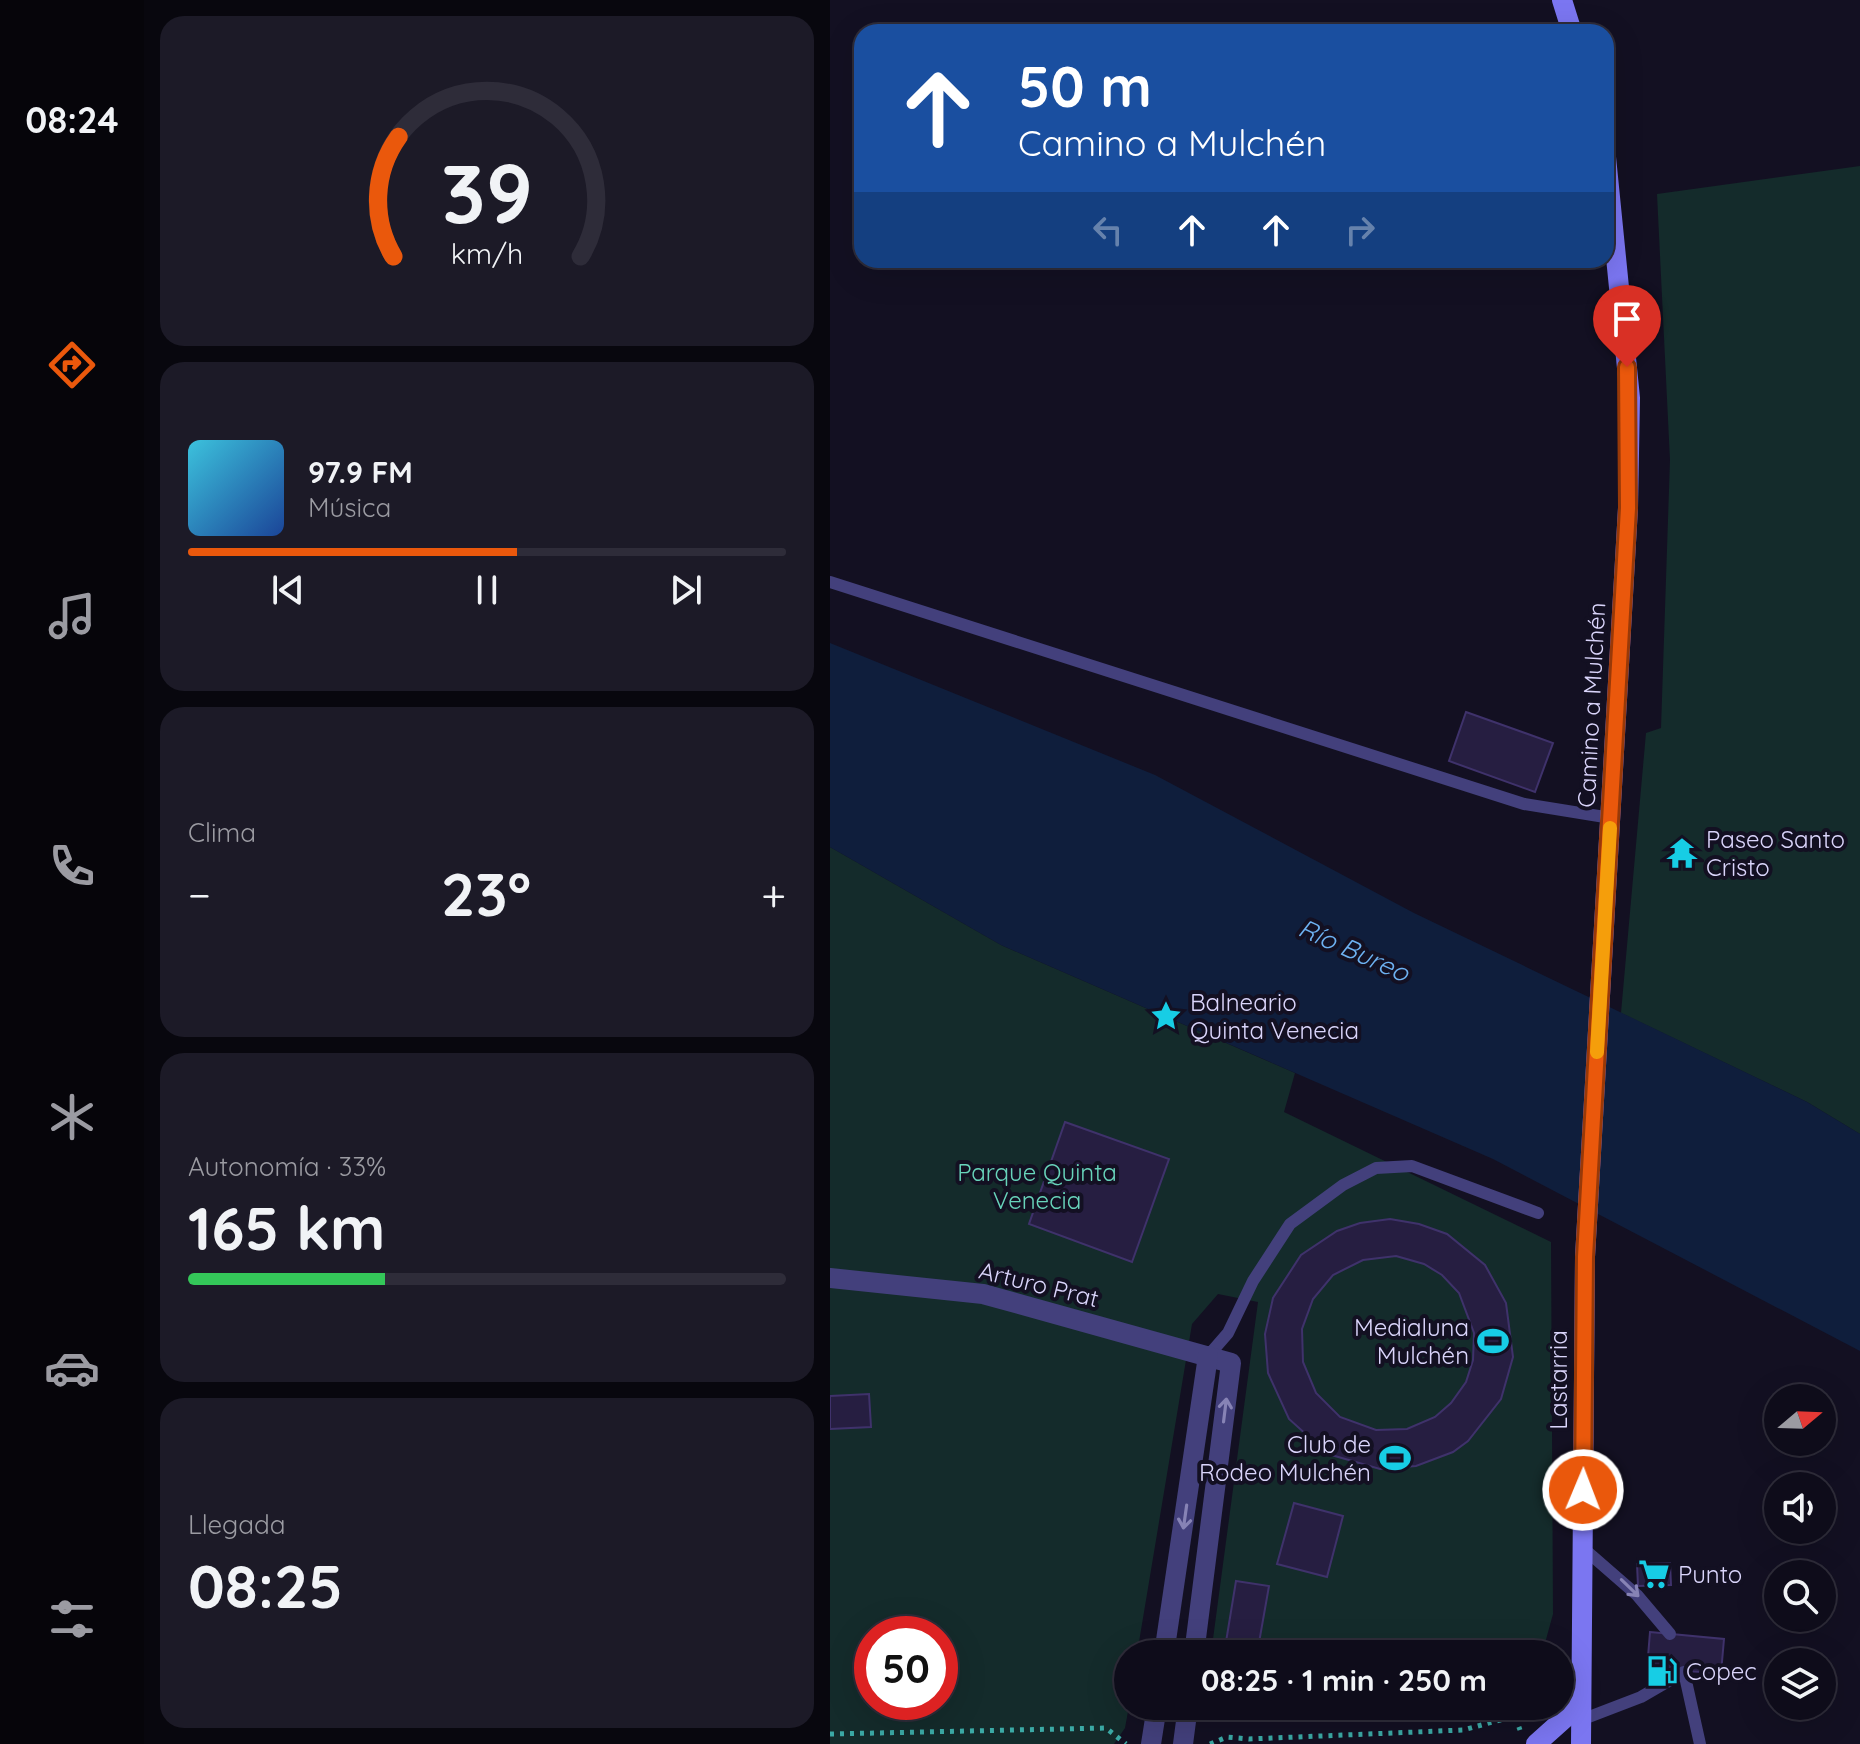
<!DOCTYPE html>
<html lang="es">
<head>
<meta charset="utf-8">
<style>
	body { margin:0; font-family:Quicksand,sans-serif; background:#1c1a27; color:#f1f3f6; height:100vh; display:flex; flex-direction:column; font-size:30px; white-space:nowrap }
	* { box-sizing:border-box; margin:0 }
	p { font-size:26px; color:#9b9ba2 }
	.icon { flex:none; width:44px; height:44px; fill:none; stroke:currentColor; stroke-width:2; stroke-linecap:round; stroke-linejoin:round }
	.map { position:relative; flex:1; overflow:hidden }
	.side { display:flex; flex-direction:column; gap:16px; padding:16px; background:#08070e; width:686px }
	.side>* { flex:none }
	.guide { position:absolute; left:24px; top:24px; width:760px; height:244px; border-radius:24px; box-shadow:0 8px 32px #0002,0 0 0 2px #2e2c39; background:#1a4fa0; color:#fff; overflow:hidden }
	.needle { width:52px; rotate:71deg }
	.fabs { position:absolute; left:934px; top:1384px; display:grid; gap:16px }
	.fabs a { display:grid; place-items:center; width:72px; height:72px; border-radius:50%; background:#0e0c1a; box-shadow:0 8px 32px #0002,0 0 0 2px #2e2c39; font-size:40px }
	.speed { position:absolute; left:24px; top:1616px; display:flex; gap:16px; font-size:40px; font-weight:700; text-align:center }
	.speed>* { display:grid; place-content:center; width:104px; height:104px; border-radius:50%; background:#0e0c1a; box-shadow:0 8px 32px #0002,0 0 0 2px #2e2c39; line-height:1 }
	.speed .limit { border:12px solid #d22; background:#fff; color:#111 }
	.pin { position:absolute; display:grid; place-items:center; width:68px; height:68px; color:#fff; margin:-82px -34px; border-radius:50% 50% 50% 0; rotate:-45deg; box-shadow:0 0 8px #0007 }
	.pin .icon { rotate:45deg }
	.me { position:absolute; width:88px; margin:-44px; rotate:1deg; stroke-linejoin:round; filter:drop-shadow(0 0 6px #0008) }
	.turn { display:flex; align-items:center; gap:28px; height:168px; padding:0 32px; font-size:36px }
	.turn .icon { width:104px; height:104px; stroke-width:2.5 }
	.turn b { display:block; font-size:56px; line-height:68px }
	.lanes { display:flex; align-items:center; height:76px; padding:0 32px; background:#0003; justify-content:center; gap:40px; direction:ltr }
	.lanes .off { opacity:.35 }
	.big { font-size:60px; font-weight:800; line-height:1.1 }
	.side .widget { flex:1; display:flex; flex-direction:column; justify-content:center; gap:12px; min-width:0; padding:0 28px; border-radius:24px; background:#1c1a27 }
	.side .dial { align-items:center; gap:0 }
	.dial svg { height:208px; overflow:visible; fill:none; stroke:#2e2c39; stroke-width:7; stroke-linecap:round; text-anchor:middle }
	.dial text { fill:#f1f3f6; stroke:none }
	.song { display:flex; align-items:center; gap:24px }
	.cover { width:96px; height:96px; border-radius:12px; background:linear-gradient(135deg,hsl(190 70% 55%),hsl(220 70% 35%)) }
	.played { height:8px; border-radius:4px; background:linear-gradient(90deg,#ea580c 55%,#2e2c39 55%) }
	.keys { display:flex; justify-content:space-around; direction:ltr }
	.heat { display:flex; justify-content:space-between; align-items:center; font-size:44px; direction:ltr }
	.charge { height:12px; border-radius:6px; background:linear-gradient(90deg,#34c759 33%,#2e2c39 0) }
	.trip { position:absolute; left:284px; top:1640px; width:460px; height:80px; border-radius:40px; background:#0e0c1a; box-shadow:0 8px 32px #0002,0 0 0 2px #2e2c39; font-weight:800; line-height:80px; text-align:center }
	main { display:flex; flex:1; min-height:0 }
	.tabs { display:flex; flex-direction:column; width:144px; justify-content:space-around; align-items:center; background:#06050a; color:#9b9ba2 }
	.tabs .icon { width:56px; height:56px }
	.tabs .active { color:#ea580c }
	.tabs b { font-size:36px; color:#f1f3f6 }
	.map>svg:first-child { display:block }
</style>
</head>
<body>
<main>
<nav class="tabs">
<b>08:24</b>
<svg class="icon active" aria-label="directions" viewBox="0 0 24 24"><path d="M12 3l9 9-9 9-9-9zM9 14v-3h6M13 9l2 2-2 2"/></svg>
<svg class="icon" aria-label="music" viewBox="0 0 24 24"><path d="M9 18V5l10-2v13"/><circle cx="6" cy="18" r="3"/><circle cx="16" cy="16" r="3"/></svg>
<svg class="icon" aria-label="phone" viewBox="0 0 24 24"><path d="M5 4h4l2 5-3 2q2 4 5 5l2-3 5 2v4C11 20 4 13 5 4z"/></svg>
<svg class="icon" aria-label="climate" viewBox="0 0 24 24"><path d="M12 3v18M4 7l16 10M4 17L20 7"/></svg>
<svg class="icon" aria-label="car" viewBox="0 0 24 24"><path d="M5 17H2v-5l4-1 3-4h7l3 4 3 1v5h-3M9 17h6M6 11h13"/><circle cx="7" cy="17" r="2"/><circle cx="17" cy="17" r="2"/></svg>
<svg class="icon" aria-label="filters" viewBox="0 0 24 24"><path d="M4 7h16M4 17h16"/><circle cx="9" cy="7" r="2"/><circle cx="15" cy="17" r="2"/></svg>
</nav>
<section class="side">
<div class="widget dial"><svg viewBox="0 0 100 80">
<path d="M14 69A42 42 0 1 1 86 69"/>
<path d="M14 69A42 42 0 0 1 16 23" stroke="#ea580c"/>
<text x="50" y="56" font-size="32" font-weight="700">39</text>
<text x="50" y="72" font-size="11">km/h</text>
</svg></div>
<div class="widget">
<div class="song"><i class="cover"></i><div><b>97.9 FM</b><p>Música</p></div></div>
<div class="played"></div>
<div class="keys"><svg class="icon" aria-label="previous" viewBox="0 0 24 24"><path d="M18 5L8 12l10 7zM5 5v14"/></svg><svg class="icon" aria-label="pause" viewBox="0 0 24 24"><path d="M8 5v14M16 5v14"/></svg><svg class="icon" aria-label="next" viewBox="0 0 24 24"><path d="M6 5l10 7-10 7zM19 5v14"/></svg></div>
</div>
<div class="widget"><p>Clima</p>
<div class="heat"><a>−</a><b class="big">23°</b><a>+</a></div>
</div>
<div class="widget"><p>Autonomía · 33%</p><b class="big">165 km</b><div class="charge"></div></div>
<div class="widget"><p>Llegada</p><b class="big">08:25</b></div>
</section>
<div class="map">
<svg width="1030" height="1744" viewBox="0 0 1030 1744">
	<rect width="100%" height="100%" fill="#131022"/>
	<g fill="#142b2b" fill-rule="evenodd">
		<polygon points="1030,166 1030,1134 977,1102 791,1013 816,733 831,728 840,460 827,194"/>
		<path d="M0 847 171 945 465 1073 454 1112 721 1242 723 1614 712 1654H381L428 1302 388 1294 362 1324 307 1654H298L299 1706 295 1728 284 1744H0ZM42 1634H110V1702H42Z"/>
		<polygon points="374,1706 616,1706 372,1720"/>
	</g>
	<polygon fill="#0f1e3c" points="0,643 325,775 584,913 977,1102 1030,1134 1030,1351 663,1159 171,945 0,847"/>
	<g fill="#261e41" stroke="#3f326b" stroke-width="2" fill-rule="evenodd">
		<polygon points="636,712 723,743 705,792 619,761"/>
		<polygon points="235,1122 339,1159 302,1262 199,1224"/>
		<path d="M560 1219 589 1224 617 1234 655 1265 676 1303 683 1357 671 1399 638 1441 623 1452 586 1466 550 1469 498 1454 459 1419 438 1373 435 1334 443 1298 471 1255 507 1231 530 1223ZM566 1256 594 1264 612 1275 629 1293 644 1333 643 1360 636 1382 621 1403 605 1417 577 1429 546 1430 510 1417 486 1393 473 1362 472 1329 483 1299 503 1275 533 1260Z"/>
		<polygon points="39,1394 41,1427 0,1429 0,1396"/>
		<polygon points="464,1503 513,1516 497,1577 447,1564"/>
		<polygon points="840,1563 841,1585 808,1586 807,1564"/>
		<polygon points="406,1581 439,1586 427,1654 394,1654"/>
		<polygon points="820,1632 894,1639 891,1673 817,1669"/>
	</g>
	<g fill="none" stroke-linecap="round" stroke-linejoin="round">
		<g stroke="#3ba9a5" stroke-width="5" stroke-dasharray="4 6" stroke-linecap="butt">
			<polyline points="0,1734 276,1728 296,1744"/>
			<polyline points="380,1744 397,1737 419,1739 633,1730 685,1716 690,1730"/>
		</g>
		<g stroke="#43407c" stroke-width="12">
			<polyline points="0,582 694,804 781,818"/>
			<polyline points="378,1356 398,1333 423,1281 460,1224 513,1185 546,1168 582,1166 708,1213"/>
			<polyline points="753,1548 807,1595 840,1634"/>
			<polyline points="751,1720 811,1697 854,1672 870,1744"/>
		</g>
		<g stroke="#43407c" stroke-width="20">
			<polyline points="0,1278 153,1294 401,1363 364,1654"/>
			<polyline points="334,1654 378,1356"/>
			<polyline points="321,1744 327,1706"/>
			<polyline points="353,1744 358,1706"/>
		</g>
		<g stroke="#7b76f1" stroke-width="20">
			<polyline points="732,0 742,32"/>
			<polyline points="706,1744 735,1718 751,1697"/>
			<polyline points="751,1744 755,1257 798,508 800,398 776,157"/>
		</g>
	</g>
	<defs><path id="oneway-shaft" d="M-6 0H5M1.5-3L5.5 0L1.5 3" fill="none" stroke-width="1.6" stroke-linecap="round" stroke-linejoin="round" transform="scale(2)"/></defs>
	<g stroke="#8783b5">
		<use href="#oneway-shaft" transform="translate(395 1410) rotate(-83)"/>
		<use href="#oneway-shaft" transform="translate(355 1517) rotate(98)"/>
		<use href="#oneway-shaft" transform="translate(800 1588) rotate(44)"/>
	</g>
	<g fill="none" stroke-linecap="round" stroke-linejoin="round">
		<defs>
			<polyline id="route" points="753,1490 755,1257 798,508 797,367"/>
		</defs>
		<use href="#route" stroke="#983908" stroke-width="20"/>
		<use href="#route" stroke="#ea580c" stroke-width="14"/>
		<polyline stroke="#f59e0b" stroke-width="14" points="767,1052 780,828"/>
	</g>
	<defs>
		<symbol id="temple-bare" viewBox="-9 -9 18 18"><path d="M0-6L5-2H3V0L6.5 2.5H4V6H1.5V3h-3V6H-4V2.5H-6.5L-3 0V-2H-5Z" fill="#17cde5" stroke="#131022" stroke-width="2.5" paint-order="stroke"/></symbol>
		<symbol id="sight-bare" viewBox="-9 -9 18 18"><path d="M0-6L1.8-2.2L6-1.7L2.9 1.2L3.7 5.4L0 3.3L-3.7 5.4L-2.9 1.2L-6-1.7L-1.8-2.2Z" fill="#17cde5" stroke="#131022" stroke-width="2.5" paint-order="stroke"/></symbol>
		<symbol id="stadium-bare" viewBox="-9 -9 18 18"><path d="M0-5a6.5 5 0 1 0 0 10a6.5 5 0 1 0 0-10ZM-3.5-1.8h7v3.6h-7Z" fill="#17cde5" stroke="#131022" stroke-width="2.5" paint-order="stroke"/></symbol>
		<symbol id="supermarket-bare" viewBox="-9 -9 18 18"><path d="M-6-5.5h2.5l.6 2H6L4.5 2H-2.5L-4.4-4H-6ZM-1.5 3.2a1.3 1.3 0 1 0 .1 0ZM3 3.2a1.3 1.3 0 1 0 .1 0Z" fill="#17cde5" stroke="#131022" stroke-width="2.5" paint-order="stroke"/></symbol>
		<symbol id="fuel-bare" viewBox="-9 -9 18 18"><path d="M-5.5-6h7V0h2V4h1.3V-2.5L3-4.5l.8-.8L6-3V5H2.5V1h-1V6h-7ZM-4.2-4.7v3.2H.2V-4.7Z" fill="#17cde5" stroke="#131022" stroke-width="2.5" paint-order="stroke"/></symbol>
	</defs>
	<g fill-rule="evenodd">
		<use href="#temple-bare" x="830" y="831" width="44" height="44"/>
		<use href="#sight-bare" x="314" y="994" width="44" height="44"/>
		<use href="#stadium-bare" x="641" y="1319" width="44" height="44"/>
		<use href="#stadium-bare" x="543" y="1436" width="44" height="44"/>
		<use href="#supermarket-bare" x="802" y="1552" width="44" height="44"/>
		<use href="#fuel-bare" x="810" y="1649" width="44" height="44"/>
	</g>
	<g text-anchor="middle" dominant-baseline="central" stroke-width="8" stroke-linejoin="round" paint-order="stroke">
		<g font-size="24" fill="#dad5fb" stroke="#131022">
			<text transform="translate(761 705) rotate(-87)">Camino a Mulchén</text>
			<text transform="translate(209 1284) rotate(14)">Arturo Prat</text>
			<text transform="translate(728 1380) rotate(-90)">Lastarria</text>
		</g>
		<g font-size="24" fill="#dad5fb" stroke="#131022" text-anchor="start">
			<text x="876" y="839">Paseo Santo<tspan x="876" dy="28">Cristo</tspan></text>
			<text x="360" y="1002">Balneario<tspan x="360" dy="28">Quinta Venecia</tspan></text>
			<text x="639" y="1327" text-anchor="end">Medialuna<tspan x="639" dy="28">Mulchén</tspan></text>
			<text x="541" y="1444" text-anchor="end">Club de<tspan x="541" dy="28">Rodeo Mulchén</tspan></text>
			<text x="848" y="1574">Punto</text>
			<text x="856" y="1671">Copec</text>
		</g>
		<g font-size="24" fill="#68d4bb" stroke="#131022">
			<text x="207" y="1172">Parque Quinta<tspan x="207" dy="28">Venecia</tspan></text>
		</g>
		<g font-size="26" font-style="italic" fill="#6db1f1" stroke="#131022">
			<text transform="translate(524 950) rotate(24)">Río Bureo</text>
		</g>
	</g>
</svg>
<div class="fabs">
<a><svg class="needle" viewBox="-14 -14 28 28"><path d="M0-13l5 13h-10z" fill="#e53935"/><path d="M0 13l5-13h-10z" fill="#9b9ba2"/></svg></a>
<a><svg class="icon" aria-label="sound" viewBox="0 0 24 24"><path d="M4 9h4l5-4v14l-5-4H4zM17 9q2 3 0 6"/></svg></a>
<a><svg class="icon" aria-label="search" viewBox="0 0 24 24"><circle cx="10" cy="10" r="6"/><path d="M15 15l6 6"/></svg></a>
<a><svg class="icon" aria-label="layers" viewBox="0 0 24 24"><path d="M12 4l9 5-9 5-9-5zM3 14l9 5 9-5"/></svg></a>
</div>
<div class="speed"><div class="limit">50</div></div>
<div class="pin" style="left:797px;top:367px;background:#d93025"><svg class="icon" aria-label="arrive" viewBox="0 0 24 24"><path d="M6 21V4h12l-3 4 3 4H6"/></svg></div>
<svg class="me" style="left:753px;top:1490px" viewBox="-20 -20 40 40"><circle r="17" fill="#ea580c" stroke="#fff" stroke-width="3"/><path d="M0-11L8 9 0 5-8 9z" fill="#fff"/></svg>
<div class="trip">08:25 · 1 min · 250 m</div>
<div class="guide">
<div class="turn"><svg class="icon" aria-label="ahead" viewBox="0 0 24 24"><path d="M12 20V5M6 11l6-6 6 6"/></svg><div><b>50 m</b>Camino a Mulchén</div></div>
<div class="lanes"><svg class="icon off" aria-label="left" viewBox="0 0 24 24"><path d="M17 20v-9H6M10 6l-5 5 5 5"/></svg><svg class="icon" aria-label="ahead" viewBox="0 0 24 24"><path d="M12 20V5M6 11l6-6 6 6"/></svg><svg class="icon" aria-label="ahead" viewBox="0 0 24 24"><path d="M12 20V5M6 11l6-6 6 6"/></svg><svg class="icon off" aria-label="right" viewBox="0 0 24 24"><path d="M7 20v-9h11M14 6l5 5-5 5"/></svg></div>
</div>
</div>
</main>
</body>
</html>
